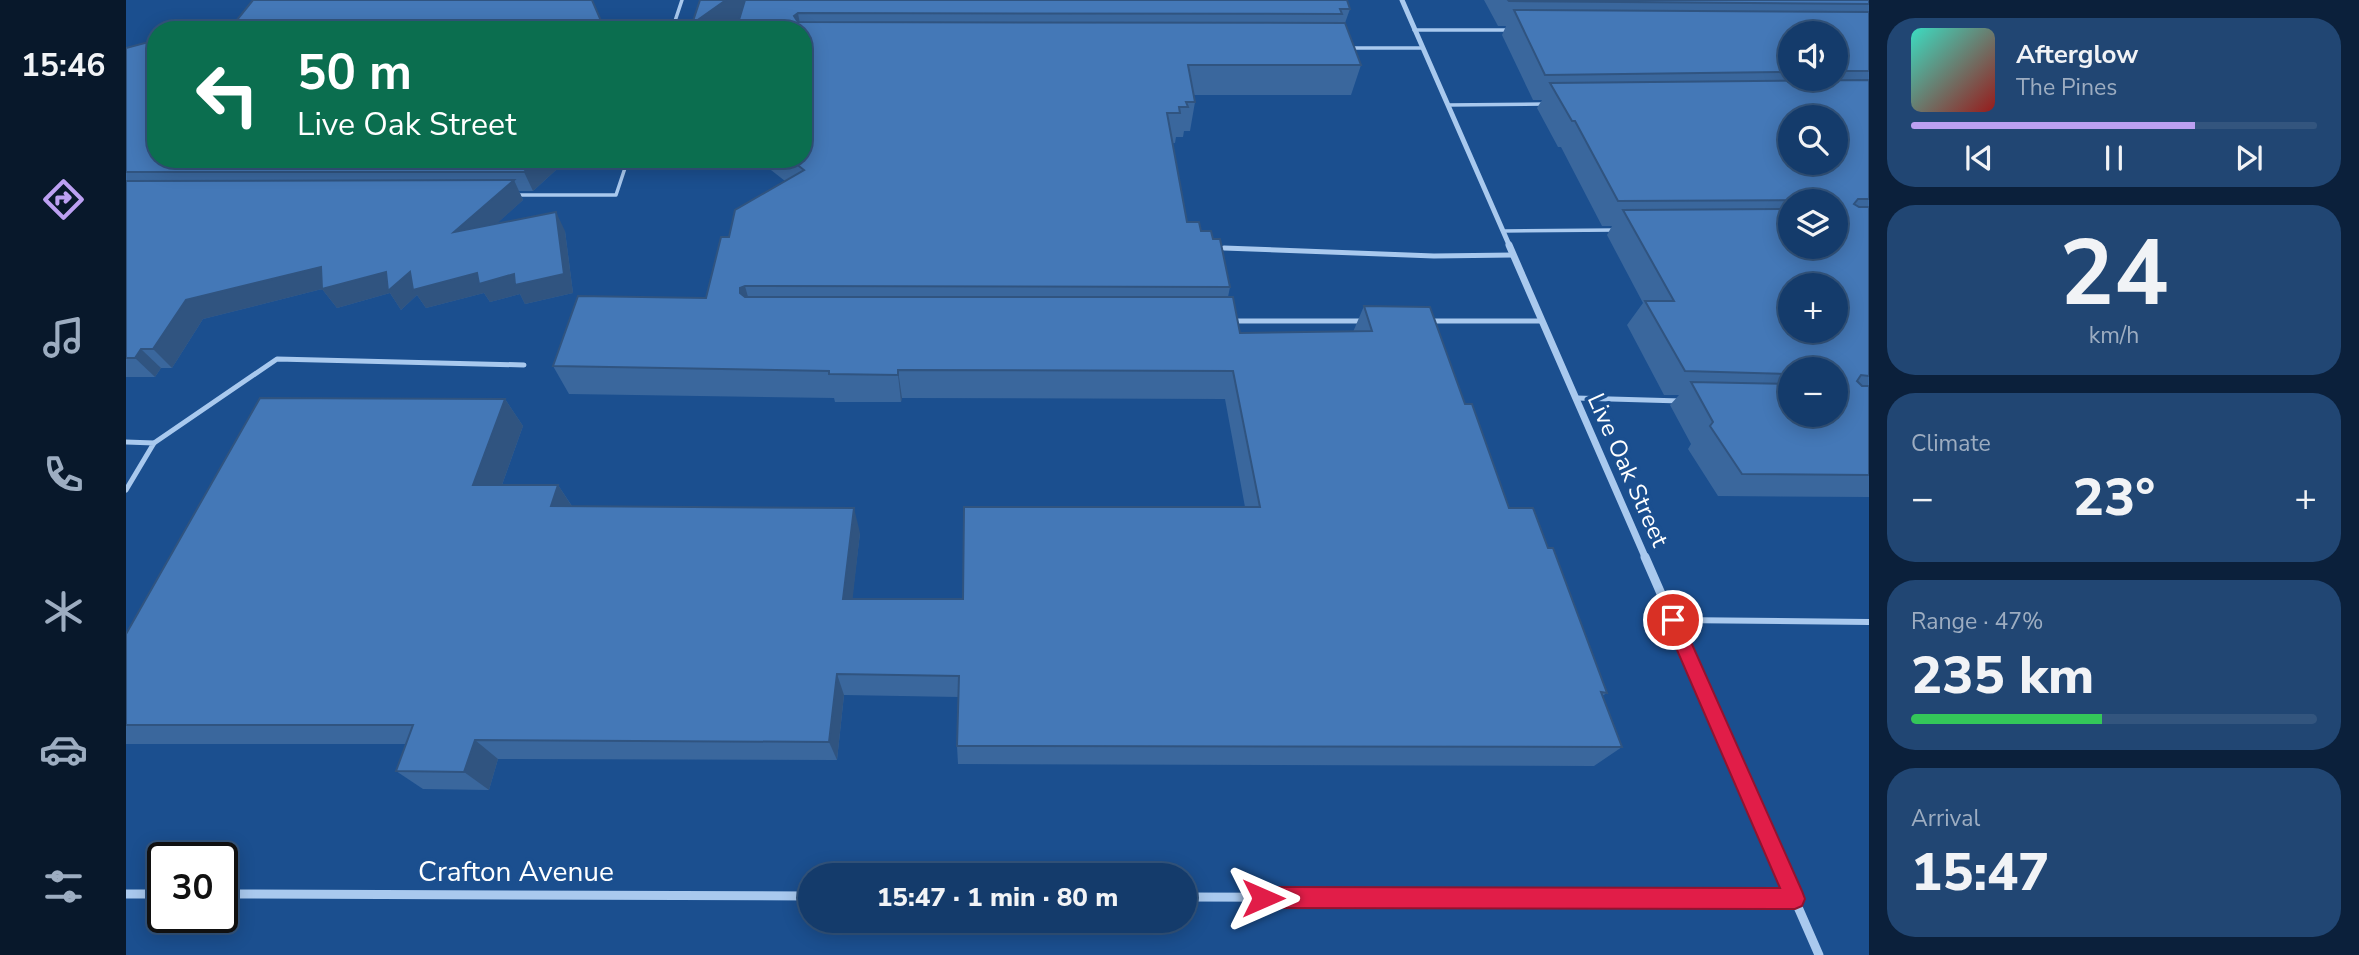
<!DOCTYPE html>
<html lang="en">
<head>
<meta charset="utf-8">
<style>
	body { margin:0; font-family:"Nunito Sans",sans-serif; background:#214673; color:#f1f3f6; height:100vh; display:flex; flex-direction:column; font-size:26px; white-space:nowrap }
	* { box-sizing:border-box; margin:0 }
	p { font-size:23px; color:#9dadc1 }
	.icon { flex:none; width:38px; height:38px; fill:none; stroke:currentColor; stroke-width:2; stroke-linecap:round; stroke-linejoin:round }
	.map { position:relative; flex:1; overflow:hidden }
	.drawer { display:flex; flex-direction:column; gap:18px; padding:18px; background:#0b203b; width:490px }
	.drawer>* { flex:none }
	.hud { position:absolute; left:21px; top:21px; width:665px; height:147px; border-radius:28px; box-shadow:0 4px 18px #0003,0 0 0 2px #33557e; background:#0b6e4f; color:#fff; overflow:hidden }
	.fabs { position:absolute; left:1652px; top:21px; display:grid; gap:14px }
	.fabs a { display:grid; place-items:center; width:70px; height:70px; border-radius:50%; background:#143b6b; box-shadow:0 4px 18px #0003,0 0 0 2px #33557e; font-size:35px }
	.speed { position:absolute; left:21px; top:842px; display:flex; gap:14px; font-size:35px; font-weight:700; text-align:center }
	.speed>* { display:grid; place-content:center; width:91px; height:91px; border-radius:50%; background:#143b6b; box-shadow:0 4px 18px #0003,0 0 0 2px #33557e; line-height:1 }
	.speed .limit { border:4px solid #111; border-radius:10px; background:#fff; color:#111 }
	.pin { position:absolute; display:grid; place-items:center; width:60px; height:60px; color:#fff; margin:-30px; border:4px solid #fff; border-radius:50%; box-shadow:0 2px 7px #0007 }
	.me { position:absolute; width:77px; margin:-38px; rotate:90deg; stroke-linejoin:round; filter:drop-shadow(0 0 5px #0008) }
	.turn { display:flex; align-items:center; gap:24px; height:147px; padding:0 35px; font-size:32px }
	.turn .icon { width:91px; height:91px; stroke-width:2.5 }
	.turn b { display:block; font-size:49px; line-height:60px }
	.big { font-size:52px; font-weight:800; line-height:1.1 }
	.drawer .widget { flex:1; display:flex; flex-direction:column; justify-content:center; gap:10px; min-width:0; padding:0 24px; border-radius:28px; background:#214673 }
	.drawer .dial { align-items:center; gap:0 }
	.dial b { font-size:91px; line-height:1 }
	.song { display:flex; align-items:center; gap:21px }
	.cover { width:84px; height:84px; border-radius:10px; background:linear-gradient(135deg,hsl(170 70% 55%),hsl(0 70% 35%)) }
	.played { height:7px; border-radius:4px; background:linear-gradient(90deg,#bca0f2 70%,#33557e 70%) }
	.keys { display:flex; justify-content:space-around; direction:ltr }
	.heat { display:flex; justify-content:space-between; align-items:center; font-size:38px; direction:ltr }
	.charge { height:10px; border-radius:5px; background:linear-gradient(90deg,#34c759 47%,#33557e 0) }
	.trip { position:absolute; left:672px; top:863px; width:399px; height:70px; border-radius:35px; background:#143b6b; box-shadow:0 4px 18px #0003,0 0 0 2px #33557e; font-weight:800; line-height:70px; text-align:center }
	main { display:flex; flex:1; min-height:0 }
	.tabs { display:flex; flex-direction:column; width:126px; justify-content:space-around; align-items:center; background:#08182b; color:#9dadc1 }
	.tabs .icon { width:49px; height:49px }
	.tabs .selected { color:#bca0f2 }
	.tabs b { font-size:32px; color:#f1f3f6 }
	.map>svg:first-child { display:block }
</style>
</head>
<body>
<main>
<nav class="tabs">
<b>15:46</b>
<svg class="icon selected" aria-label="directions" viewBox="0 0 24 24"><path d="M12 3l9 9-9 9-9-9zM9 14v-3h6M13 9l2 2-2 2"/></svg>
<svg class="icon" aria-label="music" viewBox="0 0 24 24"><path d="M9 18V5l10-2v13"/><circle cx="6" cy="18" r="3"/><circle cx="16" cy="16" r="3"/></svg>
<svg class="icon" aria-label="phone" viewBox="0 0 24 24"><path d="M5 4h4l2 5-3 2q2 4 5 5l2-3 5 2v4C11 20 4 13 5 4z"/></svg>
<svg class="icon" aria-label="climate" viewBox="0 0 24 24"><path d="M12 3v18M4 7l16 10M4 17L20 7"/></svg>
<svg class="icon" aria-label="car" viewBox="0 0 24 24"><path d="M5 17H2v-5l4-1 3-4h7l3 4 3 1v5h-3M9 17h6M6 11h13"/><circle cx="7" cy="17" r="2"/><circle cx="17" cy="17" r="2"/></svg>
<svg class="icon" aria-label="filters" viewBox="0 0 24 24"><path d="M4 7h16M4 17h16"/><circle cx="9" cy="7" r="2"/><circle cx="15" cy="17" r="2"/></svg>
</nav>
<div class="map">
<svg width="1743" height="955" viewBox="0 0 1743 955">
	<rect width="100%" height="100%" fill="#1b4f8f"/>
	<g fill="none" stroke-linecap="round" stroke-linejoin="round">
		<g stroke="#a9c9ee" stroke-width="3.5">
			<polyline points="546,30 556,0"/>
			<polyline points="1288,30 1383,30"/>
			<polyline points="1223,48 1296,48"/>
			<polyline points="1322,105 1420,104"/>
			<polyline points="388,195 490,195 502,159"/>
			<polyline points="1377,231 1490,230"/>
		</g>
		<g stroke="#a9c9ee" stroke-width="5">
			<polyline points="1098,248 1308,256 1387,255"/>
			<polyline points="1105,321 1238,321"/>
			<polyline points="1304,321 1416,321"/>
			<polyline points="1450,398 1555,401"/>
			<polyline points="0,442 28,443 0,490"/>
			<polyline points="28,443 151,359 398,365"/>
		</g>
		<polyline stroke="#a9c9ee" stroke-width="6" points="1547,620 1743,622"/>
		<polyline stroke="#a9c9ee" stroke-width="5" points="1276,0 1384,247"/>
		<polyline stroke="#a9c9ee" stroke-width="7" points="1383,245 1520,559"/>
		<g stroke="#a9c9ee" stroke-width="9">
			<polyline points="1519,557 1693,955"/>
			<polyline points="0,894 37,894"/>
			<polyline points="96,894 684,896"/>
			<polyline points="1059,897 1669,899"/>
		</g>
	</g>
	<g fill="#3a679d" fill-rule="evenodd">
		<polygon points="574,0 1224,9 1219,23 1235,65 1225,95 1068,95 1069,102 1064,131 1058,131 1057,137 1050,137 1049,143 1047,143 1061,222 1075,231 1087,239 1104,287 1102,297 1114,333 1227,332 1238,306 1339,404 1383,508 1422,548 1481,693 1476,696 1496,747 1468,766 832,764 831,746 832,697 718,695 711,760 372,759 363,790 297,789 270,771 280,744 0,744 0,634 379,399 397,426 376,485 432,485 446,506 734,533 726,599 837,599 1119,507 1099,399 776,398 775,402 709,402 708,398 443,394 427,366 580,298 603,237 659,181 631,159 677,159 677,30 612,26 606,30 568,30 566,24"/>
		<path d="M1358 0H1743V497L1592 496 1562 449 1565 444 1544 405 1553 395H1538L1501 325 1517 303 1481 235 1486 226H1476L1435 147H1432L1411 108 1416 100H1407L1376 35 1380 26H1372ZM1664 33H1710V79H1664ZM1664 201H1710L1664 247ZM1664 369H1710L1664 415Z"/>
		<polygon points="0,48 442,159 407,191 393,191 397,200 370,224 439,231 447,293 399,304 394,294 364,302 358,293 300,308 291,295 275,310 264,293 211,308 196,289 77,319 46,368 35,368 29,377 0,377"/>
	</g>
	<g fill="#305480">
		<polygon points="600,0 627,0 629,13 606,30 568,30 566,24"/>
		<polygon points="672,13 675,30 668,16"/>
		<polygon points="411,159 442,159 407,191 398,172"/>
		<polygon points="388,180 397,200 340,252 328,232"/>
		<polygon points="430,212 439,231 447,293 399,304 394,294 364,302 358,293 300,308 291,295 275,310 264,293 211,308 196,289 77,319 46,368 27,349 60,300 195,267 260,272 351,273"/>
		<polygon points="619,286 627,315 614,293 614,288"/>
		<polygon points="15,349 35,368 29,377 9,358"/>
		<polygon points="772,370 776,398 775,402 772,375"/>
		<polygon points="379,399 397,426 367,510 347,485"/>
		<polygon points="432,485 449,511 425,506"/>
		<polygon points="728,508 734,533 724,622 717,599"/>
		<polygon points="711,674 718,695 711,760 703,742"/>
		<polygon points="349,740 372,759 363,790 338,772"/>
	</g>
	<g fill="#4478b7" stroke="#305480" stroke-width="2" fill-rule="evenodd">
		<polygon points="127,0 466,0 479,30 90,30 106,26"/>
		<polygon points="574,0 600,0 566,24"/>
		<polygon points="619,0 1221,0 1224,9 1214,9 1216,14 672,13 668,16 672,22 1219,23 1235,65 1062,65 1069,102 1060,102 1062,107 1053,107 1054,113 1041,113 1061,222 1073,222 1075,231 1085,231 1087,239 1094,239 1104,287 619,286 614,288 614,293 619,297 1107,297 1114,333 1246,331 1238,306 1304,307 1339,404 1346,404 1383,508 1407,508 1422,548 1427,548 1481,693 1475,692 1496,747 831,746 833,676 711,674 703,742 349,740 338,772 270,771 287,725 0,725 0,634 134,398 379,399 347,485 432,485 425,506 728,508 717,599 837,599 838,507 1134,507 1107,371 772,370 772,375 703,374 703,371 427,366 452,296 580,298 595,237 603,237 609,210 678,170 664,159 677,159 677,30 610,30"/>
		<polygon points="1382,0 1743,0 1743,4 1383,1"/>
		<polygon points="1388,10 1743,12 1743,71 1710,71 1710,33 1664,33 1664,72 1419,75"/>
		<polygon points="30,40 30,159 411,159 398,172 0,172 0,48"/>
		<path d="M1743 80V199H1732L1728 204 1733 207H1743V376L1735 375 1731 381 1736 386H1743V475L1616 474 1584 426 1587 422 1565 382 1664 384V415H1710V369H1664V374L1559 371 1519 301H1548L1497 210 1664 209V247H1710V201H1688L1685 200 1492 201 1449 121H1446L1424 83ZM1664 117H1710V163H1664ZM1664 285H1710V331H1664Z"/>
		<polygon points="388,180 328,232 430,212 438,274 389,285 388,274 353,284 351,273 287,290 284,272 262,291 260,272 196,289 195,267 60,300 27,349 15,349 9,358 0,358 0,181"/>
	</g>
	<polygon fill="#e11d48" stroke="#92132f" stroke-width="2" points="1547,612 1553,615 1676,891 1679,899 1676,906 1669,909 1137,908 1130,905 1127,898 1130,890 1137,887 1654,888 1538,620 1540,615"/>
	<g text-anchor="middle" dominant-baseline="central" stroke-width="7" stroke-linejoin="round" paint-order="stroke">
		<g font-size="24" fill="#fff" stroke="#1b4f8f">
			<text transform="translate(1502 470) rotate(66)">Live Oak Street</text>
		</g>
		<g font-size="28" fill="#fff" stroke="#1b4f8f">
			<text x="390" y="872">Crafton Avenue</text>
		</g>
	</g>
</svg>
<div class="fabs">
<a><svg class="icon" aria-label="sound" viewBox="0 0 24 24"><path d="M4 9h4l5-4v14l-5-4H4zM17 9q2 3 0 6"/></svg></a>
<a><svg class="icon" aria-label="search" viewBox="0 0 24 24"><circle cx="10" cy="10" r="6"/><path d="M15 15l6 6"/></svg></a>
<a><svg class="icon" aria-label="layers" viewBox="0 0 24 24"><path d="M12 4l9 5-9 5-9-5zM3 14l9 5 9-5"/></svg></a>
<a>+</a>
<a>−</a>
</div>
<div class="speed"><div class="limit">30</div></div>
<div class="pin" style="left:1547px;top:620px;background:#d93025"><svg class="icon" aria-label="arrive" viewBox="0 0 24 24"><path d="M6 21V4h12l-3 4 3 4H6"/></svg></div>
<svg class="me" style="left:1137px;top:898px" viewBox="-20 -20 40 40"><path d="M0-17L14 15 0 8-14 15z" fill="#e11d48" stroke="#fff" stroke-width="4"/></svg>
<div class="trip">15:47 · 1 min · 80 m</div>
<div class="hud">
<div class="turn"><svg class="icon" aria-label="left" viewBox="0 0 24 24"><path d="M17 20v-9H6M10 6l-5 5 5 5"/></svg><div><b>50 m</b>Live Oak Street</div></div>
</div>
</div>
<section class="drawer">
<div class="widget">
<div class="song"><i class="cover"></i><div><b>Afterglow</b><p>The Pines</p></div></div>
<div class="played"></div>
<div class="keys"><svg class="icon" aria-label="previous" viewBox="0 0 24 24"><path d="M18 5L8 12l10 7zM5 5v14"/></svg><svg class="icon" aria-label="pause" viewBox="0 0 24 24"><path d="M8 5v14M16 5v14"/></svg><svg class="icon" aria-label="next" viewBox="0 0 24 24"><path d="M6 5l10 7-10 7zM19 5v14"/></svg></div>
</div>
<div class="widget dial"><b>24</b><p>km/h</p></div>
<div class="widget"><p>Climate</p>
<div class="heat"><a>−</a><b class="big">23°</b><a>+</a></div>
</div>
<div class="widget"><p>Range · 47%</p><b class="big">235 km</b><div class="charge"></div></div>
<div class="widget"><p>Arrival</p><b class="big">15:47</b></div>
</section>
</main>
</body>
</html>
